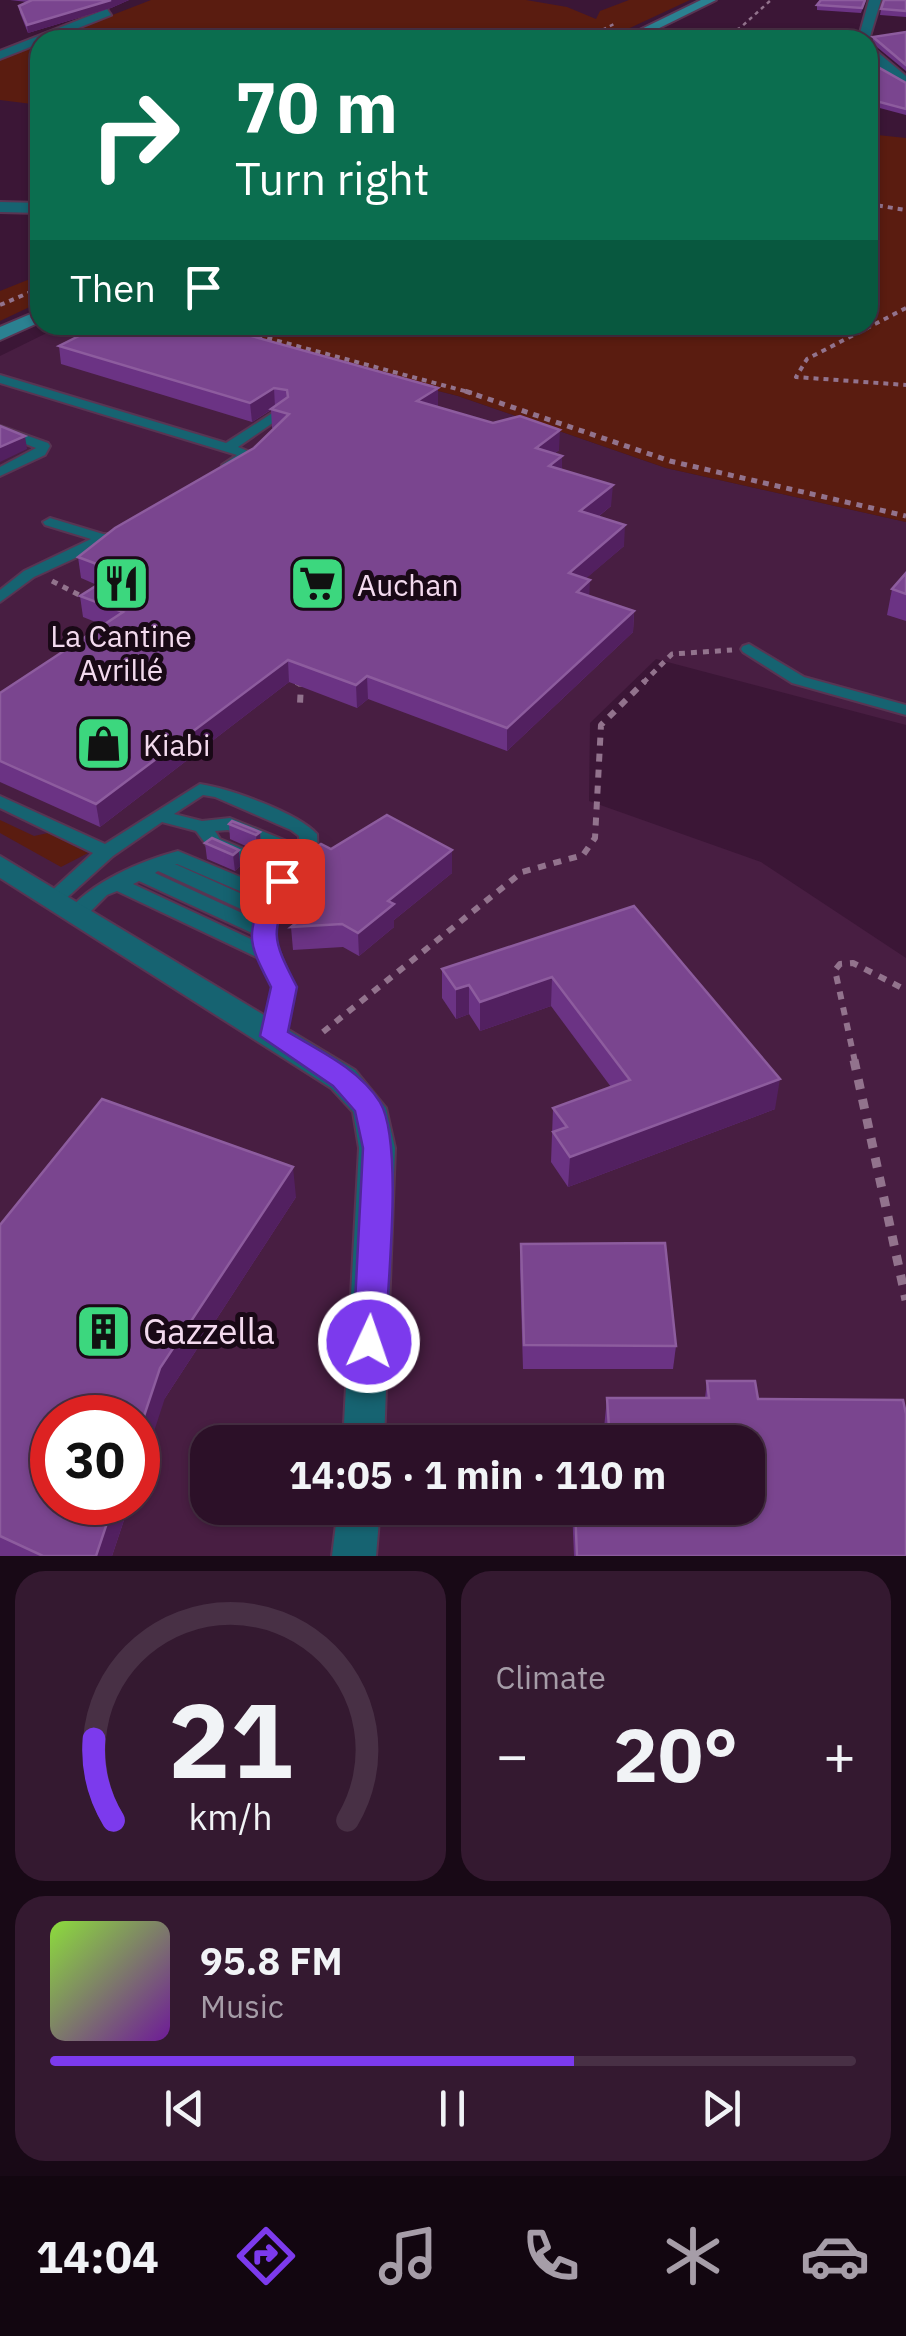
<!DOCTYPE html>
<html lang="en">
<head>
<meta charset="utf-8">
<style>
	body { margin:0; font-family:"IBM Plex Sans",sans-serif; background:#341930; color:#f1f3f6; height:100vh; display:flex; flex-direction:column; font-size:38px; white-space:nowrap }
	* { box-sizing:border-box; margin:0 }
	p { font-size:32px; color:#a69da8 }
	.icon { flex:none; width:55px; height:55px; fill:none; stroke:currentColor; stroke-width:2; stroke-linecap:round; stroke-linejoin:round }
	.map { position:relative; height:1556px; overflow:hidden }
	.details { display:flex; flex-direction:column; gap:15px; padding:15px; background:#180916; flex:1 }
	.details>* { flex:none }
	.guide { position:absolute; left:30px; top:30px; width:848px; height:305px; border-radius:30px; box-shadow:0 2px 8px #0004,0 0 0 2px #483045; background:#0b6e4f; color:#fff; overflow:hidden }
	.speed { position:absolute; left:30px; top:1395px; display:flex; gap:20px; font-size:50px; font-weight:700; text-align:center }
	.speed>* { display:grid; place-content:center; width:130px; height:130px; border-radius:50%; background:#2c1028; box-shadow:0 2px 8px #0004,0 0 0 2px #483045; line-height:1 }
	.speed .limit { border:15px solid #d22; background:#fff; color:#111 }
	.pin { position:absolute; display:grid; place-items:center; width:85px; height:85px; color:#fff; margin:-42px; border-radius:20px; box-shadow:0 5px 15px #0006 }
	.me { position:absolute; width:110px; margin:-55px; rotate:3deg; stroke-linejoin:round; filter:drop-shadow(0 0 8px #0008) }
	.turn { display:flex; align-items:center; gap:35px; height:210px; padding:0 40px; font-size:45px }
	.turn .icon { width:130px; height:130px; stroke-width:2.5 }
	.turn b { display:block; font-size:70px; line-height:85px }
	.then { display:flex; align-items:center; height:95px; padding:0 40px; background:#0003; gap:20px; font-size:38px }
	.big { font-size:75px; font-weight:700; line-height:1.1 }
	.details .card { flex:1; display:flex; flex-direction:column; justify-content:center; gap:15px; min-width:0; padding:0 35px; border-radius:30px; background:#341930 }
	.details .dial { align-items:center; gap:0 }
	.dial svg { height:260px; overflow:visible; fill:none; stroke:#483045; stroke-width:7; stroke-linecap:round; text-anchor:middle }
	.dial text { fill:#f1f3f6; stroke:none }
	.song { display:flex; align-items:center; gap:30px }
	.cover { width:120px; height:120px; border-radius:15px; background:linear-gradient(135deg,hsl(90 70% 55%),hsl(280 70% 35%)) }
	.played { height:10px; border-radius:5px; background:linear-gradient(90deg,#7c3aed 65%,#483045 65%) }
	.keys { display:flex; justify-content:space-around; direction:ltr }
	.heat { display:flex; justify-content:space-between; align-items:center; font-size:55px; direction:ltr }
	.details .tiles { flex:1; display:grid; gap:15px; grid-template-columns:1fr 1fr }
	.card:last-child { grid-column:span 2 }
	.trip { position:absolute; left:190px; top:1425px; width:575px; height:100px; border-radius:30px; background:#2c1028; box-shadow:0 2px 8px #0004,0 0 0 2px #483045; font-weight:700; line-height:100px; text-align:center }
	.menu { display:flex; height:160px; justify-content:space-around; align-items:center; background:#120610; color:#a69da8 }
	.menu .icon { width:70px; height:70px }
	.menu .selected { color:#7c3aed }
	.menu b { font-size:45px; color:#f1f3f6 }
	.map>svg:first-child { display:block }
</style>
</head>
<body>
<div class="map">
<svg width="906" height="1556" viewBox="0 0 906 1556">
	<rect width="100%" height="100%" fill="#3b1636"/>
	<path fill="#481e42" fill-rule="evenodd" d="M63 325H200L233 339 458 396 666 468 906 522V725L656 659 590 723 589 801 761 862 906 958V1556H0V356ZM52 1418H138V1502H52ZM208 1442H748V1508H208Z"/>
	<g fill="#5a1c10">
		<polygon points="151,0 526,0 567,7 596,19 600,11 629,0 690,0 604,40 48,40"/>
		<polygon points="40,43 40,105 0,100 0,59"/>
		<polygon points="868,134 906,138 906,522 666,468 458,396 232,338 200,325 868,325"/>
		<polygon points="40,275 40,302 0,321 0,291"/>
		<polygon points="0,820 34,836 48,833 88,853 61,867 0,833"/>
	</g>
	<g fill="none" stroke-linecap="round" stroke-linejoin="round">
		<defs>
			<g id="service">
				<polygon points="0,375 226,443 277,410 287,413 238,447 255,454 229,469 222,465 237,455 0,383"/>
				<polygon points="0,426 48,443 50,446 45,455 0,476 0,467 36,448 0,434"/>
				<polygon points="50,518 103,534 113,534 115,537 110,542 34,577 0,602 0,590 24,571 91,539 45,525 43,522"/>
				<polygon points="749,644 804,677 906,705 906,715 792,683 743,652 741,649 743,646"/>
				<path d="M200 784C229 788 298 813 317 834L318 857 290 884 270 929 294 987 283 1036 280 1041 273 1044 266 1041 263 1036 274 987 263 960 117 891 107 895 84 918H70L67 913C90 882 141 861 178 851L269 889 275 877 208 847 196 831 162 822 113 856 61 903 54 905 44 899 47 895 93 853 0 808V796L105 844ZM203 795 215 797 291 830 299 836V846L230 818 202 821 174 814ZM228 830 296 858 286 867 220 839 215 831ZM175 864H177L263 901 262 903ZM158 871 256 916 255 919 155 873ZM139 881 252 933 255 941 133 884Z"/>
			</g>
			<g id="minor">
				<polygon points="869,0 881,0 868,43 858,40"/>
				<polygon points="107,9 111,15 0,59 0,51"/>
				<path d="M868 44 906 76V86C888 78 867 65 868 44Z"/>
				<polygon points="0,202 40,203 40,213 0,212"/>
				<polygon points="0,856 355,1070 386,1108 395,1148 384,1442 343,1442 359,1148 353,1112 331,1088 0,878"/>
				<polygon points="338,1508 380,1508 376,1556 332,1556"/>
			</g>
			<g id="secondary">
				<polygon points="701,0 716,0 635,40 619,40"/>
				<polygon points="40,310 40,322 0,340 0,327"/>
			</g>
		</defs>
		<use href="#service" stroke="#583553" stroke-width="4"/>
		<use href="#minor" stroke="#583553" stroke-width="4"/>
		<use href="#secondary" stroke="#583553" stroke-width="4"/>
		<g stroke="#92738d" stroke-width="2.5" stroke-dasharray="4 4" stroke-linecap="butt">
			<polyline points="581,40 614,24"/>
			<polyline points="715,40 740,28 771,0"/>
		</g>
		<g stroke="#92738d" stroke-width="4" stroke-dasharray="5 5" stroke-linecap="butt">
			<polyline points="868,204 906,210"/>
			<polyline points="0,305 40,288"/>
			<polyline points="906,308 807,359 796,377 906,385"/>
			<polyline points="219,325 472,393"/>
		</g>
		<g stroke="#92738d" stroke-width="5" stroke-dasharray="6 6" stroke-linecap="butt">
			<polyline points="465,391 670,461 906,516"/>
			<polyline points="52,581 85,598"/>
			<polyline points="296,682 300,683"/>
			<polyline points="643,683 672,654 732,650"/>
		</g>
		<g stroke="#92738d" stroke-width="6" stroke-dasharray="8 8" stroke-linecap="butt">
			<polyline points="296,682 301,684 300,704"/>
			<polyline points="323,1032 522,872 583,855 595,838 601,725 645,681"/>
			<polyline points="855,1062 835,970 840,964 853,963 906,990"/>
		</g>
		<polyline stroke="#92738d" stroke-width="9" stroke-dasharray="10 10" stroke-linecap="butt" points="854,1060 906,1300"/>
		<use href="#service" fill="#166371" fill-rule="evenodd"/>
		<use href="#minor" fill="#166371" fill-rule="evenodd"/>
		<use href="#secondary" fill="#2b8191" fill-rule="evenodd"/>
	</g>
	<g fill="#6b3384">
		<polygon points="10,0 129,0 111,8 28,33 20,13 19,6 27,2"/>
		<polygon points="866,0 861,13 817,10 817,5"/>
		<polygon points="906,0 906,17 880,15 881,9"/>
		<polygon points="906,32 906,71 872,43 873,37"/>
		<polygon points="878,67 906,83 906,115 876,107"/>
		<polygon points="59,346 437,407 559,450 554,454 562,470 611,506 598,517 624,546 586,578 589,596 634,611 633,632 507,751 368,699 357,708 289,682 100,827 0,782 0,693 103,625 83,617 80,596 97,585 81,578 78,557 254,448 274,429 272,428 271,410 252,422 61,364"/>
		<polygon points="906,573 906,621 887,615 892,589"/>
		<polygon points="229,824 260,832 261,848 257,851 230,839"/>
		<polygon points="205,843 239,850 240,866 235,871 207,859"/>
		<polygon points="331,849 452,873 394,920 394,927 359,956 343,947 293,950 291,927 299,921 297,920 293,863"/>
		<polygon points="634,906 775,1109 568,1187 551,1162 553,1108 611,1087 551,1006 480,1031 469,1014 456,1019 442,998 442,969"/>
		<polygon points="296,1197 165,1398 52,1502 130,1502 112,1556 0,1556 0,1225"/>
		<polygon points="521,1244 676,1346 673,1369 523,1369 520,1268"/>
		<polygon points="707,1381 758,1399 906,1556 574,1556 572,1508 748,1508 748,1442 605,1442 604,1428 607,1398 705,1398"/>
	</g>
	<g fill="#522060">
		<polygon points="111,0 129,0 111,8 28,33 27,25"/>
		<polygon points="876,101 876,107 868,108 868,102"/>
		<polygon points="274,388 275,407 252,422 250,403"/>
		<polygon points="438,388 438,407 417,401"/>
		<polygon points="560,430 559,450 535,468 536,448"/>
		<polygon points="25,436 27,449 0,462 0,447"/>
		<polygon points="562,456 562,476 549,466"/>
		<polygon points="613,485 611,506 579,532 580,511"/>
		<polygon points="625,525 624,546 568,594 569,573"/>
		<polygon points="590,580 589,601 577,592"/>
		<polygon points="634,611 633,632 507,751 507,728"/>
		<polygon points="288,660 289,682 100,827 96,804"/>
		<polygon points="367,676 368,699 357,708 356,685"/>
		<polygon points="260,832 261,848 257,851 256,835"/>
		<polygon points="239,850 240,866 235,871 233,855"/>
		<polygon points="452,850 452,873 394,920 394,927 359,956 358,933 388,901"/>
		<polygon points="552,977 551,1006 480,1031 480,1002"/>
		<polygon points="469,985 469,1014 456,1019 456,989"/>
		<polygon points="780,1079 775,1109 568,1187 570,1157"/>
		<polygon points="293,1167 296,1197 165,1398 138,1480 138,1434 160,1368"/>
		<polygon points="114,1502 130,1502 112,1556 96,1556"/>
	</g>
	<g fill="#7a458f" stroke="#8d5c9e" stroke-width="2.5">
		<polygon points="32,0 111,0 27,25 19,6"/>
		<polygon points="821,0 865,0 862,8 817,5"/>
		<polygon points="884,0 906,0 906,11 881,9"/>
		<polygon points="906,32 906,65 873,37"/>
		<polygon points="855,36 865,40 814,40"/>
		<polygon points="868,45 878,67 906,83 906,109 876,101 868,102"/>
		<polygon points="101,325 212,325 438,388 417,401 493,423 520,416 560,430 536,448 562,456 549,466 613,485 580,511 625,525 569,573 590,580 577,592 634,611 507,728 367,676 356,685 288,660 96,804 0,761 0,693 123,612 80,596 118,572 78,557 115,528 254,448 289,414 271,409 288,397 287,390 274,388 250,403 59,346"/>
		<polygon points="0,426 25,436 0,447"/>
		<polygon points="906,573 906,594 892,589"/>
		<polygon points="387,815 452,850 388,901 394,904 358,933 342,924 291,927 315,908 295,897 293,863 321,844 331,849"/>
		<polygon points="232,821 260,832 256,835 229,824"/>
		<polygon points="212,838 239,850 233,855 205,843"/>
		<polygon points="634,906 780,1079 570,1157 553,1132 567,1127 553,1108 630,1080 552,977 480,1002 469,985 456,989 442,969"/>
		<polygon points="102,1099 293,1167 160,1368 138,1434 138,1418 52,1418 52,1502 114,1502 96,1556 43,1556 0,1536 0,1225"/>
		<polygon points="665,1243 676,1346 524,1345 521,1244"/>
		<polygon points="707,1381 755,1381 758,1399 903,1400 906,1414 906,1556 577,1556 575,1508 748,1508 748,1442 610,1442 607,1398 709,1398"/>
	</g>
	<path fill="#7c3aed" stroke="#51269a" stroke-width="2.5" d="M282 873 294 881C271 934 270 935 297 987L288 1032C320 1051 359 1069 380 1102 404 1142 387 1291 385 1342L380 1352 369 1356 357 1352 353 1342 363 1148 355 1111 333 1086 260 1036 271 987C251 947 244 938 263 896 268 885 269 876 282 873Z"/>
	<defs>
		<symbol id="restaurant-square" viewBox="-11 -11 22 22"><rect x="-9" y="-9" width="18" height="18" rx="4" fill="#3cd77e" stroke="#190916"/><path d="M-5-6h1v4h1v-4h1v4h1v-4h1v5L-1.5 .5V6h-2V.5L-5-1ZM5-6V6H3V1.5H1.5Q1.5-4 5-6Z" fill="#111"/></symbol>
		<symbol id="supermarket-square" viewBox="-11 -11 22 22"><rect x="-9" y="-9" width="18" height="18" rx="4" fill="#3cd77e" stroke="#190916"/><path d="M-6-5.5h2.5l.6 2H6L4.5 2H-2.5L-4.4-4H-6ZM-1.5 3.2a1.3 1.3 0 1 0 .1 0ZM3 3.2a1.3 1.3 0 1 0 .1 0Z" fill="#111"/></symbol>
		<symbol id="shop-square" viewBox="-11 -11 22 22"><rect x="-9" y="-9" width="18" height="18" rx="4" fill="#3cd77e" stroke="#190916"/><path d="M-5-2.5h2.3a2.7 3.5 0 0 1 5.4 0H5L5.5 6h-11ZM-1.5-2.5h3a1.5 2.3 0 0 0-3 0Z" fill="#111"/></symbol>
		<symbol id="building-square" viewBox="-11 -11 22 22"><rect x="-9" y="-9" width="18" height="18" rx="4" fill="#3cd77e" stroke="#190916"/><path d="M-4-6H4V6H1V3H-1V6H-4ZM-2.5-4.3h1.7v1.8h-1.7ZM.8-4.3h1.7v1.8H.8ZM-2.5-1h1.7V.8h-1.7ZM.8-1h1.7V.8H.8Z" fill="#111"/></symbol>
	</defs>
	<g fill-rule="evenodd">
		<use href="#restaurant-square" x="90" y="552" width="63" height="63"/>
		<use href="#supermarket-square" x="286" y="552" width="63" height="63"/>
		<use href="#shop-square" x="72" y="712" width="63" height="63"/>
		<use href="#building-square" x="72" y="1300" width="63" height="63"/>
	</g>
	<g text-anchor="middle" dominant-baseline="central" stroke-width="10" stroke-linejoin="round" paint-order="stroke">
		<g font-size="30" fill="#f3daee" stroke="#190916" text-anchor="start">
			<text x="357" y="584">Auchan</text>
			<text x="121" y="635" text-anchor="middle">La Cantine<tspan x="121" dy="34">Avrillé</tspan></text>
			<text x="143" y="744">Kiabi</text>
		</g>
		<g font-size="35" fill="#f3daee" stroke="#190916" text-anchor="start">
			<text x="143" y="1331">Gazzella</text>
		</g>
	</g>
</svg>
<div class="speed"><div class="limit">30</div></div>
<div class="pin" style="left:282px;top:881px;background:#d93025"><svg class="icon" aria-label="arrive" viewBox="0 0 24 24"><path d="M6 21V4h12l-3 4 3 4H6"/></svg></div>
<svg class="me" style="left:369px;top:1342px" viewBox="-20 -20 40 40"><circle r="17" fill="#7c3aed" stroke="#fff" stroke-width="3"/><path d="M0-11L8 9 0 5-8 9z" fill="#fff"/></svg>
<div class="trip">14:05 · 1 min · 110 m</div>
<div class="guide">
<div class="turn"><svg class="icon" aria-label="right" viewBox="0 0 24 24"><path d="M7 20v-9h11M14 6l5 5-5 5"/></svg><div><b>70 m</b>Turn right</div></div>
<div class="then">Then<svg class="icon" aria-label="arrive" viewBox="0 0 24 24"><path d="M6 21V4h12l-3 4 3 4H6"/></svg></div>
</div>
</div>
<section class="details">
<div class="tiles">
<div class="card dial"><svg viewBox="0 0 100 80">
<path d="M14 69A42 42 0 1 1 86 69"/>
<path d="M14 69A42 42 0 0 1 8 44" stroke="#7c3aed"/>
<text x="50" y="56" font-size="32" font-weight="700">21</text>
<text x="50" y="72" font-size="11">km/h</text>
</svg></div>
<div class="card"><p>Climate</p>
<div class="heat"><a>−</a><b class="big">20°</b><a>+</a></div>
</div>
<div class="card">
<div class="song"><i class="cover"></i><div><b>95.8 FM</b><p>Music</p></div></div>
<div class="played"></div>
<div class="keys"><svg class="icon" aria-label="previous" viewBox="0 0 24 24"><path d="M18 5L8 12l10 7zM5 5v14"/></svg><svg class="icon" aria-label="pause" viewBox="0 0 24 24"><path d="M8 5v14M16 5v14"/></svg><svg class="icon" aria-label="next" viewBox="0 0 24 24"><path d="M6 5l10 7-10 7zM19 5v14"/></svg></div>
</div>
</div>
</section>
<nav class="menu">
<b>14:04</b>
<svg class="icon selected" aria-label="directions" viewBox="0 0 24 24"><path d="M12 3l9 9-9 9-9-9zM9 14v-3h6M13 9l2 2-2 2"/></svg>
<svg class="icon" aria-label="music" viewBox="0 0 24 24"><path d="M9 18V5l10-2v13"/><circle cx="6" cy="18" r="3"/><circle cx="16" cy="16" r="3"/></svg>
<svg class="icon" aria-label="phone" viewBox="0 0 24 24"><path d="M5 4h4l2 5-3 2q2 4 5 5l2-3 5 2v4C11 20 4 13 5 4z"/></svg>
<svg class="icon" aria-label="climate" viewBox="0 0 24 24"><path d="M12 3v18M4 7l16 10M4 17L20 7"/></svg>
<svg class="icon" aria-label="car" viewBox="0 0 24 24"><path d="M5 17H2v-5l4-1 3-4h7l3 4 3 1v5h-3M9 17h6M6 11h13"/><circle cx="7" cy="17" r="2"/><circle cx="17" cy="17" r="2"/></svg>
</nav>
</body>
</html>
